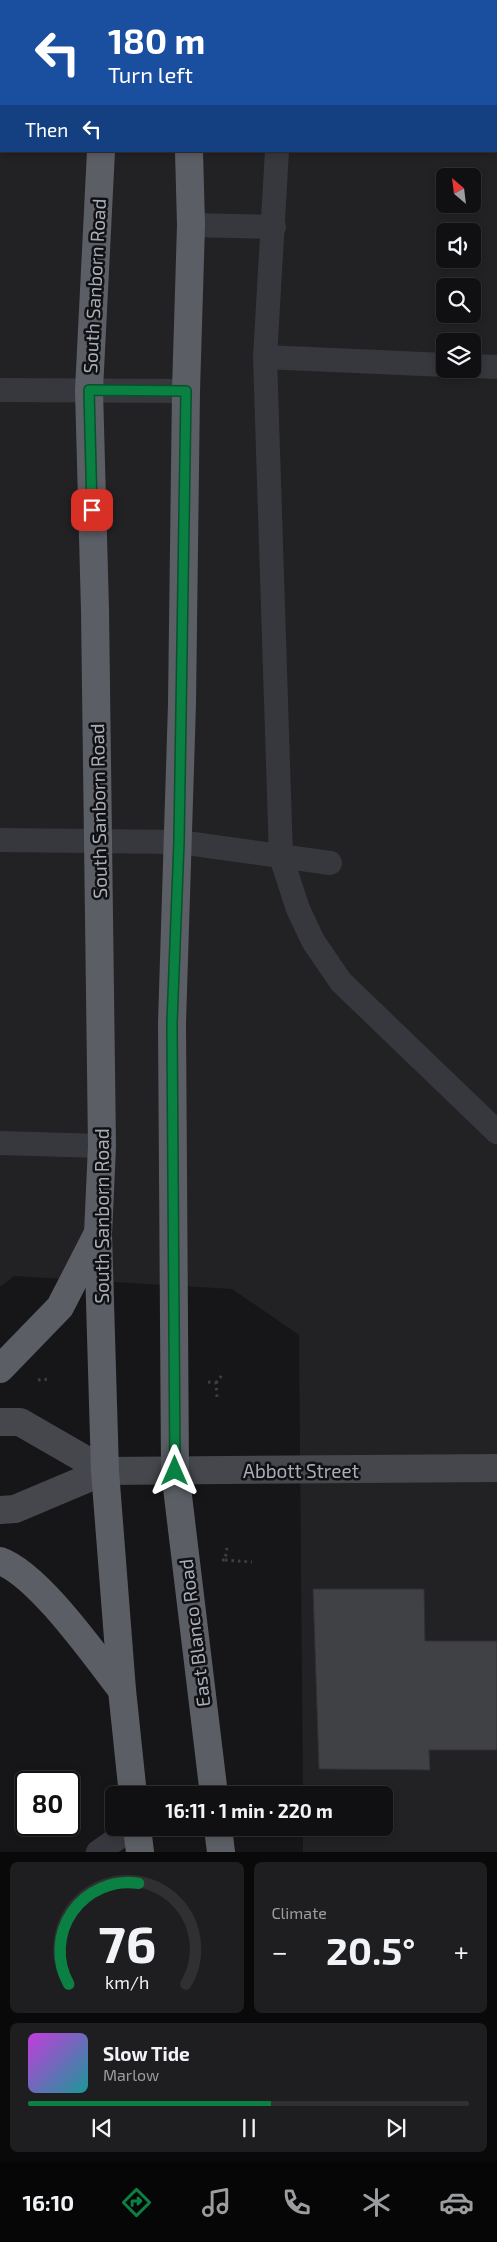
<!DOCTYPE html>
<html lang="en">
<head>
<meta charset="utf-8">
<style>
	body { margin:0; font-family:"Exo 2",sans-serif; background:#1e1e20; color:#f1f3f6; height:100vh; display:flex; flex-direction:column; font-size:19px; white-space:nowrap }
	* { box-sizing:border-box; margin:0 }
	p { font-size:16px; color:#9c9d9f }
	.icon { flex:none; width:28px; height:28px; fill:none; stroke:currentColor; stroke-width:2; stroke-linecap:round; stroke-linejoin:round }
	.map { position:relative; height:1852px; overflow:hidden }
	.panel { display:flex; flex-direction:column; gap:10px; padding:10px; background:#09090a; flex:1 }
	.panel>* { flex:none }
	.top-card { position:absolute; left:0px; top:0px; width:498px; height:152px; box-shadow:0 2px 8px #0003,0 0 0 1px #303032; background:#1a4fa0; color:#fff; overflow:hidden }
	.needle { width:32px; rotate:332deg }
	.controls { position:absolute; left:436px; top:168px; display:grid; gap:10px }
	.controls a { display:grid; place-items:center; width:45px; height:45px; border-radius:8px; background:#101012; box-shadow:0 2px 8px #0003,0 0 0 1px #303032; font-size:25px }
	.speed { position:absolute; left:15px; top:1771px; display:flex; gap:10px; font-size:25px; font-weight:700; text-align:center }
	.speed>* { display:grid; place-content:center; width:65px; height:65px; border-radius:50%; background:#101012; box-shadow:0 2px 8px #0003,0 0 0 1px #303032; line-height:1 }
	.speed .limit { border:2px solid #111; border-radius:8px; background:#fff; color:#111 }
	.pin { position:absolute; display:grid; place-items:center; width:42px; height:42px; color:#fff; margin:-21px; border-radius:10px; box-shadow:0 2px 8px #0006 }
	.me { position:absolute; width:55px; margin:-28px; rotate:0deg; stroke-linejoin:round; filter:drop-shadow(0 0 4px #0008) }
	.turn { display:flex; align-items:center; gap:18px; height:105px; padding:0 25px; font-size:22px }
	.turn .icon { width:65px; height:65px; stroke-width:2.5 }
	.turn b { display:block; font-size:35px; line-height:42px }
	.then { display:flex; align-items:center; height:48px; padding:0 25px; background:#0003; gap:10px; font-size:19px }
	.big { font-size:38px; font-weight:700; line-height:1.1 }
	.panel .widget { flex:1; display:flex; flex-direction:column; justify-content:center; gap:8px; min-width:0; padding:0 18px; border-radius:8px; background:#1e1e20 }
	.panel .dial { align-items:center; gap:0 }
	.dial svg { height:130px; overflow:visible; fill:none; stroke:#303032; stroke-width:7; stroke-linecap:round; text-anchor:middle }
	.dial text { fill:#f1f3f6; stroke:none }
	.song { display:flex; align-items:center; gap:15px }
	.cover { width:60px; height:60px; border-radius:8px; background:linear-gradient(135deg,hsl(290 70% 55%),hsl(180 70% 35%)) }
	.played { height:5px; border-radius:2px; background:linear-gradient(90deg,#0b8043 55%,#303032 55%) }
	.keys { display:flex; justify-content:space-around; direction:ltr }
	.heat { display:flex; justify-content:space-between; align-items:center; font-size:28px; direction:ltr }
	.panel .tiles { flex:1; display:grid; gap:10px; grid-template-columns:1fr 1fr }
	.widget:last-child { grid-column:span 2 }
	.trip { position:absolute; left:105px; top:1786px; width:288px; height:50px; border-radius:8px; background:#101012; box-shadow:0 2px 8px #0003,0 0 0 1px #303032; font-weight:700; line-height:50px; text-align:center }
	.dock { display:flex; height:80px; justify-content:space-around; align-items:center; background:#060607; color:#9c9d9f }
	.dock .icon { width:35px; height:35px }
	.dock .current { color:#0b8043 }
	.dock b { font-size:22px; color:#f1f3f6 }
	.map>svg:first-child { display:block }
</style>
</head>
<body>
<div class="map">
<svg width="497" height="1852" viewBox="0 0 497 1852">
	<rect width="100%" height="100%" fill="#161618"/>
	<path fill="#222225" fill-rule="evenodd" d="M0 0H497V1852H303V1828H384V1795H303L299 1335 232 1289 14 1276 0 1287ZM1 1H496V151H1ZM445 176H472V204H445ZM445 231H472V259H445ZM445 286H472V314H445ZM445 341H472V369H445Z"/>
	<polygon fill="#404145" stroke="#303034" points="313,1589 424,1589 425,1641 497,1641 497,1750 429,1750 430,1770 319,1769"/>
	<g fill="none" stroke-linecap="round" stroke-linejoin="round">
		<g stroke="#3d3f44" stroke-width="3" stroke-dasharray="2.5 4" stroke-linecap="butt">
			<polyline points="38,1380 49,1379"/>
			<polyline points="208,1382 216,1383 217,1397"/>
			<polyline points="216,1383 222,1375"/>
			<polyline points="222,1560 225,1560 227,1548"/>
			<polyline points="225,1560 252,1562"/>
		</g>
		<g stroke="#37383d" stroke-width="24">
			<polyline points="283,1 283,0"/>
			<polyline points="346,1 347,0"/>
			<polyline points="277,151 265,357 281,857 298,909 313,941 341,982 497,1132"/>
			<polyline points="191,225 274,227"/>
			<polyline points="265,357 445,365"/>
			<polyline points="472,366 497,367"/>
			<polyline points="0,390 186,391"/>
			<polyline points="0,840 179,842 330,863"/>
			<polyline points="0,1143 102,1146"/>
			<polyline points="98,1852 132,1828"/>
		</g>
		<g stroke="#45474d" stroke-width="28">
			<polyline points="0,1422 20,1422 105,1471"/>
			<polyline points="0,1510 15,1509 105,1471 497,1468"/>
		</g>
		<g stroke="#5b5e65" stroke-width="28">
			<polyline points="184,0 184,1"/>
			<polyline points="108,1 108,0"/>
			<polyline points="101,151 89,390 95,610 102,1146 98,1234 105,1471 122,1690 133,1795"/>
			<polyline points="189,151 191,225 186,391 182,704 172,1023 175,1471 214,1795"/>
			<polyline points="0,1369 60,1307 97,1235"/>
			<path d="M0 1561C39 1575 95 1656 122 1690"/>
			<polyline points="137,1828 140,1852"/>
			<polyline points="218,1828 221,1852"/>
		</g>
	</g>
	<g fill="none" stroke-linecap="round" stroke-linejoin="round">
		<defs>
			<polyline id="route" points="92,510 89,390 186,391 179,842 172,1023 175,1471"/>
		</defs>
		<use href="#route" stroke="#07532c" stroke-width="12"/>
		<use href="#route" stroke="#0b8043" stroke-width="9"/>
	</g>
	<g text-anchor="middle" dominant-baseline="central" stroke-width="5" stroke-linejoin="round" paint-order="stroke">
		<g font-size="19" fill="#a8adb8" stroke="#111113">
			<text transform="translate(94 286) rotate(-87)">South Sanborn Road</text>
			<text transform="translate(98 811) rotate(-91)">South Sanborn Road</text>
			<text transform="translate(101 1216) rotate(-90)">South Sanborn Road</text>
			<text x="301" y="1470">Abbott Street</text>
			<text transform="translate(194 1633) rotate(-97)">East Blanco Road</text>
		</g>
	</g>
</svg>
<div class="controls">
<a><svg class="needle" viewBox="-14 -14 28 28"><path d="M0-13l5 13h-10z" fill="#e53935"/><path d="M0 13l5-13h-10z" fill="#9c9d9f"/></svg></a>
<a><svg class="icon" aria-label="sound" viewBox="0 0 24 24"><path d="M4 9h4l5-4v14l-5-4H4zM17 9q2 3 0 6"/></svg></a>
<a><svg class="icon" aria-label="search" viewBox="0 0 24 24"><circle cx="10" cy="10" r="6"/><path d="M15 15l6 6"/></svg></a>
<a><svg class="icon" aria-label="layers" viewBox="0 0 24 24"><path d="M12 4l9 5-9 5-9-5zM3 14l9 5 9-5"/></svg></a>
</div>
<div class="speed"><div class="limit">80</div></div>
<div class="pin" style="left:92px;top:510px;background:#d93025"><svg class="icon" aria-label="arrive" viewBox="0 0 24 24"><path d="M6 21V4h12l-3 4 3 4H6"/></svg></div>
<svg class="me" style="left:175px;top:1471px" viewBox="-20 -20 40 40"><path d="M0-17L14 15 0 8-14 15z" fill="#0b8043" stroke="#fff" stroke-width="4"/></svg>
<div class="trip">16:11 · 1 min · 220 m</div>
<div class="top-card">
<div class="turn"><svg class="icon" aria-label="left" viewBox="0 0 24 24"><path d="M17 20v-9H6M10 6l-5 5 5 5"/></svg><div><b>180 m</b>Turn left</div></div>
<div class="then">Then<svg class="icon" aria-label="left" viewBox="0 0 24 24"><path d="M17 20v-9H6M10 6l-5 5 5 5"/></svg></div>
</div>
</div>
<section class="panel">
<div class="tiles">
<div class="widget dial"><svg viewBox="0 0 100 80">
<path d="M14 69A42 42 0 1 1 86 69"/>
<path d="M14 69A42 42 0 0 1 57 7" stroke="#0b8043"/>
<text x="50" y="56" font-size="32" font-weight="700">76</text>
<text x="50" y="72" font-size="11">km/h</text>
</svg></div>
<div class="widget"><p>Climate</p>
<div class="heat"><a>−</a><b class="big">20.5°</b><a>+</a></div>
</div>
<div class="widget">
<div class="song"><i class="cover"></i><div><b>Slow Tide</b><p>Marlow</p></div></div>
<div class="played"></div>
<div class="keys"><svg class="icon" aria-label="previous" viewBox="0 0 24 24"><path d="M18 5L8 12l10 7zM5 5v14"/></svg><svg class="icon" aria-label="pause" viewBox="0 0 24 24"><path d="M8 5v14M16 5v14"/></svg><svg class="icon" aria-label="next" viewBox="0 0 24 24"><path d="M6 5l10 7-10 7zM19 5v14"/></svg></div>
</div>
</div>
</section>
<nav class="dock">
<b>16:10</b>
<svg class="icon current" aria-label="directions" viewBox="0 0 24 24"><path d="M12 3l9 9-9 9-9-9zM9 14v-3h6M13 9l2 2-2 2"/></svg>
<svg class="icon" aria-label="music" viewBox="0 0 24 24"><path d="M9 18V5l10-2v13"/><circle cx="6" cy="18" r="3"/><circle cx="16" cy="16" r="3"/></svg>
<svg class="icon" aria-label="phone" viewBox="0 0 24 24"><path d="M5 4h4l2 5-3 2q2 4 5 5l2-3 5 2v4C11 20 4 13 5 4z"/></svg>
<svg class="icon" aria-label="climate" viewBox="0 0 24 24"><path d="M12 3v18M4 7l16 10M4 17L20 7"/></svg>
<svg class="icon" aria-label="car" viewBox="0 0 24 24"><path d="M5 17H2v-5l4-1 3-4h7l3 4 3 1v5h-3M9 17h6M6 11h13"/><circle cx="7" cy="17" r="2"/><circle cx="17" cy="17" r="2"/></svg>
</nav>
</body>
</html>
